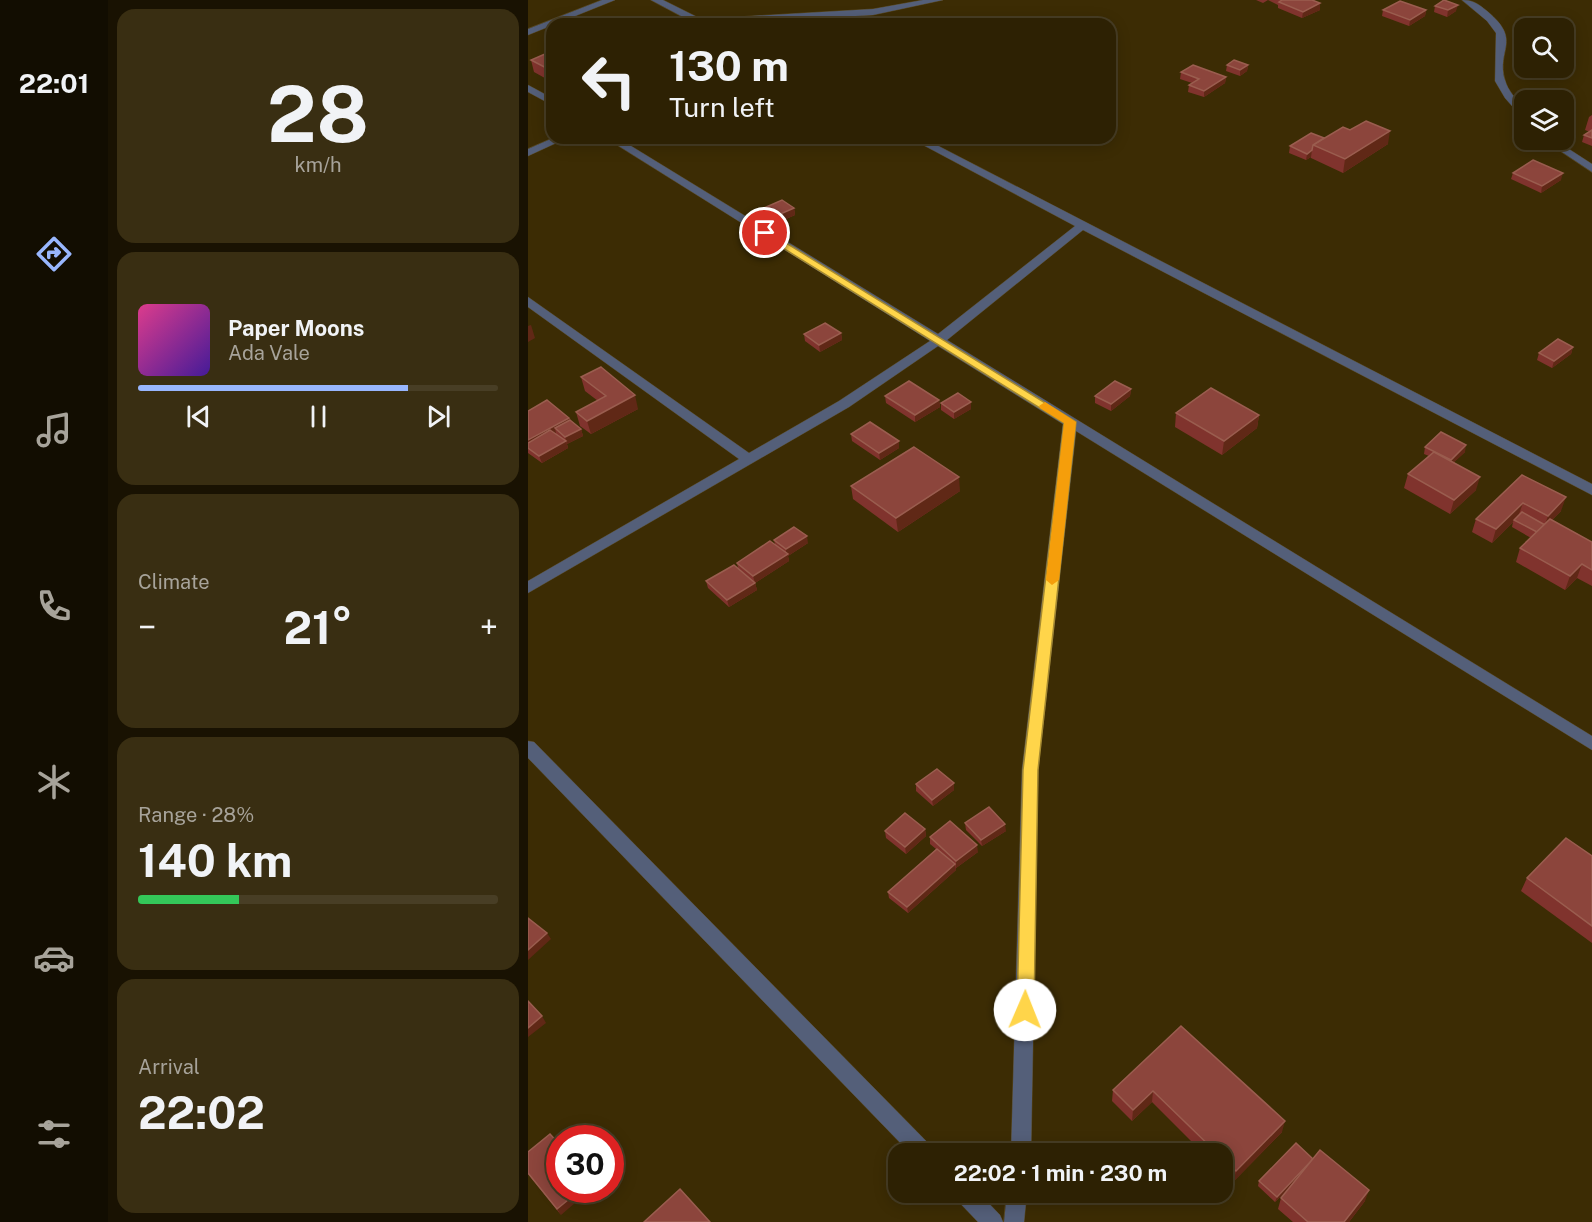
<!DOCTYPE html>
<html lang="en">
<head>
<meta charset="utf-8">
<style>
	body { margin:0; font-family:"Public Sans",sans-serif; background:#392e12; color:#f1f3f6; height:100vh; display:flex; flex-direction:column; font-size:22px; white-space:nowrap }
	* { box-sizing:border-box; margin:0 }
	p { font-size:20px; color:#a7a39a }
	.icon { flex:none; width:33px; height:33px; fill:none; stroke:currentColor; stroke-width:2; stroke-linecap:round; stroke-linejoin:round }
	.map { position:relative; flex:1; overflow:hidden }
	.drawer { display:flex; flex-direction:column; gap:9px; padding:9px; background:#191202; width:420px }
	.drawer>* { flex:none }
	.top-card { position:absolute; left:18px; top:18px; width:570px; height:126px; border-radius:18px; box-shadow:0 3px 15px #0003,0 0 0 2px #483e25; background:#2d2103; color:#f1f3f6; overflow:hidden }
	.tools { position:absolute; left:986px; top:18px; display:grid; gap:12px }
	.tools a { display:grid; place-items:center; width:60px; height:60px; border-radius:12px; background:#2d2103; box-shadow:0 3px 15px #0003,0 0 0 2px #483e25; font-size:30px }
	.speed { position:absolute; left:18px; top:1125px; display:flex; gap:12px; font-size:30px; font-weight:700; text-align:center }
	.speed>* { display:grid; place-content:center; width:78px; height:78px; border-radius:50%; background:#2d2103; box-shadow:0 3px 15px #0003,0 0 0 2px #483e25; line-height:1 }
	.speed .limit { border:9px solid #d22; background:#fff; color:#111 }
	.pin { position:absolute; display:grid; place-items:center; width:51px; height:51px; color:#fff; margin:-26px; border:3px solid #fff; border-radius:50%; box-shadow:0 2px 6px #0007 }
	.me { position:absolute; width:66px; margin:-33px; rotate:1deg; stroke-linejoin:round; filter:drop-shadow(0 0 4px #0008) }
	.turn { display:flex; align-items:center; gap:21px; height:126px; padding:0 24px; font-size:27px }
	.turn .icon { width:78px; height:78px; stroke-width:2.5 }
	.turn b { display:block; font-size:42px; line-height:51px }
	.big { font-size:45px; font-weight:700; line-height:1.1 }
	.drawer .widget { flex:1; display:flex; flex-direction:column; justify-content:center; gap:9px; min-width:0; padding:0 21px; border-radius:18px; background:#392e12 }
	.drawer .dial { align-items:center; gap:0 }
	.dial b { font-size:78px; line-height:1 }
	.song { display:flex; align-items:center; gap:18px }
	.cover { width:72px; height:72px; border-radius:9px; background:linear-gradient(135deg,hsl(330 70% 55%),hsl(260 70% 35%)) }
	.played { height:6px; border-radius:3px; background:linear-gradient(90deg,#98b6fd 75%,#483e25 75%) }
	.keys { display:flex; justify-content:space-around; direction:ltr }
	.heat { display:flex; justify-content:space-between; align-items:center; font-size:33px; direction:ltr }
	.charge { height:9px; border-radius:4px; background:linear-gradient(90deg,#34c759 28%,#483e25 0) }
	.trip { position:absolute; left:360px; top:1143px; width:345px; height:60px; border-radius:18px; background:#2d2103; box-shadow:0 3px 15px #0003,0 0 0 2px #483e25; font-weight:700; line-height:60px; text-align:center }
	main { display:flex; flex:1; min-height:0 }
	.menu { display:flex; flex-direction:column; width:108px; justify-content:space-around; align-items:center; background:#120d01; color:#a7a39a }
	.menu .icon { width:42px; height:42px }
	.menu .current { color:#98b6fd }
	.menu b { font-size:27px; color:#f1f3f6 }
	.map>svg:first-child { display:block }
</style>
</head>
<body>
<main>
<nav class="menu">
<b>22:01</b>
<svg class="icon current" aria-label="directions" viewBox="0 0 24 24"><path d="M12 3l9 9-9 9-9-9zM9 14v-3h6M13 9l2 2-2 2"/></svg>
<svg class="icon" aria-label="music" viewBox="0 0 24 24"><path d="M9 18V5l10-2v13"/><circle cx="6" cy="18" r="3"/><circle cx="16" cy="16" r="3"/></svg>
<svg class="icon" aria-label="phone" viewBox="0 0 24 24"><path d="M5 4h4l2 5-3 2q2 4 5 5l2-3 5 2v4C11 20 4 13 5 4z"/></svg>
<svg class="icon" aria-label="climate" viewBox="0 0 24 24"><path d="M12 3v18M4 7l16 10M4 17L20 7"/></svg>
<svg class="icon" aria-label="car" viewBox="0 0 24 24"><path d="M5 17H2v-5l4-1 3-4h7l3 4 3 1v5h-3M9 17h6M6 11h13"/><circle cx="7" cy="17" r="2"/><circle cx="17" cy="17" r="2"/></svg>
<svg class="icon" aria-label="filters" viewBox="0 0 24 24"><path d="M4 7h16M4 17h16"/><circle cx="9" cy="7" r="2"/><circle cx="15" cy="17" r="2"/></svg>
</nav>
<section class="drawer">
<div class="widget dial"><b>28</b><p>km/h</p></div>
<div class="widget">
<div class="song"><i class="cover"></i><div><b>Paper Moons</b><p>Ada Vale</p></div></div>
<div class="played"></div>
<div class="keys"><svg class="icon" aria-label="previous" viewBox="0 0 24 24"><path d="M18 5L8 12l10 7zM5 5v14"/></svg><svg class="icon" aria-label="pause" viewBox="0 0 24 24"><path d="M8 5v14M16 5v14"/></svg><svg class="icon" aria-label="next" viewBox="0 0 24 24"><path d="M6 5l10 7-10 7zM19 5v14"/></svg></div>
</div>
<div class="widget"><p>Climate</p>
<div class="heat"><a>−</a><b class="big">21°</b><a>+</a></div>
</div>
<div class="widget"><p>Range · 28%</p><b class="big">140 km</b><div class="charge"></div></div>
<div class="widget"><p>Arrival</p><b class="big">22:02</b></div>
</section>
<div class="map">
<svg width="1064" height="1222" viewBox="0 0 1064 1222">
	<rect width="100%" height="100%" fill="#3c2c04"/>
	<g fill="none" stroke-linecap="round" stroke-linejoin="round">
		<defs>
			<g id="minor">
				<polygon points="74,0 87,0 0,35 0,29"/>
				<polygon points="123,0 135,0 173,19 345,9 395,0 415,0 345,15 185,24 168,24"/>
				<path d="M934 0C946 0 950 4 959 11 995 41 968 49 977 80 980 91 988 99 996 107V116L992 115 977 98 967 81 968 33 959 21Z"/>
				<polygon points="0,85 24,98 24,105 0,92"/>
				<polygon points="25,138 39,138 0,156 0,149"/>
				<polygon points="78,138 90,138 410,334 547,226 382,138 395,138 1064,484 1064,495 555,230 419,340 1064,736 1064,750 548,431 510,770 503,1154 483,1154 494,770 535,424 410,346 321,407 0,593 0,581 211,459 0,307 0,297 221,453 311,401 402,341"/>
				<polygon points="1016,140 1027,140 1064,164 1064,172"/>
				<polygon points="0,741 6,742 404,1147 407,1154 383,1154 0,758"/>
				<polygon points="425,1192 450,1192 472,1215 475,1222 450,1222 428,1199"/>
				<polygon points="479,1192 499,1192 496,1222 476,1222"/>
			</g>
		</defs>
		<use href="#minor" stroke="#584821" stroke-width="1"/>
		<use href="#minor" fill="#545f79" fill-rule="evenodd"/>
	</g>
	<g fill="#80332d">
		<polygon points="728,0 784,0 792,3 792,10 774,18 750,8 750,5 740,0 735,3"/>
		<polygon points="907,6 928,11 919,17 906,12"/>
		<polygon points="855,10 898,10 897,16 881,26 854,16"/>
		<polygon points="24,51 24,82 6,72 3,60"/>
		<polygon points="699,65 720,65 719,71 712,76 698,71"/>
		<polygon points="653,72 698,77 697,83 676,97 660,92 661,85 664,83 652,79"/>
		<polygon points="1064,115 1064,146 1054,142 1056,135 1062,132 1057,130 1061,117"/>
		<polygon points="796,138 860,144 815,173 783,158 783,157 778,160 761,153 762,146"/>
		<polygon points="985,173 1033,180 1013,193 983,179"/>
		<polygon points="236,208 266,208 267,215 249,223 237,215"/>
		<polygon points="313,333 314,340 292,352 277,341 276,334"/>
		<polygon points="1045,347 1043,354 1024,368 1009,360 1011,353"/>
		<polygon points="53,377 110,409 63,434 52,426 48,412 70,401 57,391"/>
		<polygon points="603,389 602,396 583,411 567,403 567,396"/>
		<polygon points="357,396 411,400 412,407 387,422 358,403"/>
		<polygon points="443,402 443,409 426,419 413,410 413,403"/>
		<polygon points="0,411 42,420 53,429 55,436 39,444 40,448 14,463 0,453"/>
		<polygon points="648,413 731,415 729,428 694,455 647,427"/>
		<polygon points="323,434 371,441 371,448 352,460 324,441"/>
		<polygon points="897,447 937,452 926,462 948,490 922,514 876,488 880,474 901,456 896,454"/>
		<polygon points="994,475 1033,511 1024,520 1064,542 1064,586 1049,578 1037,590 988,562 992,548 1003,538 984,527 985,522 964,543 944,532 948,519"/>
		<polygon points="323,486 432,491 370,532 325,499"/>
		<polygon points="246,540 280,543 260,556 261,561 227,583 229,590 201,607 180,588 178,581 210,568 209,563 247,544"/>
		<polygon points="426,783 426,790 405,806 388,791 388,784"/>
		<polygon points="437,823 478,831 454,846 438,830"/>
		<polygon points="397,829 398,836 378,854 358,838 357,831"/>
		<polygon points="402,837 450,852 428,868 428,867 428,870 380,913 361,898 360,892 408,849 402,844"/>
		<polygon points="1064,856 1064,943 993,891 999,878"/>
		<polygon points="653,1026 754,1132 705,1182 694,1171 694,1154 676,1154 624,1102 604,1121 584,1101 585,1090"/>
		<polygon points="0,1152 33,1215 0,1174"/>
		<polygon points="785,1159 837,1201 821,1222 765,1222 750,1209 753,1198 762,1187 747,1202 730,1186 731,1181"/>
	</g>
	<g fill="#602816">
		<polygon points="792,3 792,10 774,18 775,12"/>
		<polygon points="930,5 928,11 919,17 920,10"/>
		<polygon points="898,10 897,16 881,26 882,20"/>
		<polygon points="720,65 719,71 712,76 712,70"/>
		<polygon points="698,77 697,83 676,97 676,91"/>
		<polygon points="862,131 860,144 815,173 817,159"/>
		<polygon points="784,150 783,157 778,160 779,154"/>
		<polygon points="1035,173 1033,180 1013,193 1014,186"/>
		<polygon points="266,208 267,215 249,223 248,216"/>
		<polygon points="3,325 7,338 0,342 0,326"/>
		<polygon points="313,333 314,340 292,352 291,345"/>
		<polygon points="1045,347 1043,354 1024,368 1026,361"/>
		<polygon points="603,389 602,396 583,411 583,404"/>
		<polygon points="107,395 110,409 63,434 59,421"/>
		<polygon points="411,400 412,407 387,422 387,415"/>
		<polygon points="443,402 443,409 426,419 426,412"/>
		<polygon points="731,415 729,428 694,455 696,441"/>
		<polygon points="41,418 44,425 27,428 28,433 2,448 0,440"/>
		<polygon points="53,429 55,436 39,444 37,437"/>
		<polygon points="38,441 40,448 14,463 11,456"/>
		<polygon points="371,441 371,448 352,460 351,453"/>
		<polygon points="938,445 937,452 921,467 923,460"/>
		<polygon points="431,477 432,491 370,532 368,518"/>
		<polygon points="952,477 948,490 922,514 926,500"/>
		<polygon points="1038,497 1033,511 1017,527 1016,527 1020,516"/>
		<polygon points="995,503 990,517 986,520 985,522 964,543 968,529"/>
		<polygon points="279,536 280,543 260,556 261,561 227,583 225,576 258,554 258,549"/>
		<polygon points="1054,564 1049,578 1037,590 1042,576"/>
		<polygon points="227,583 229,590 201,607 199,600"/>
		<polygon points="426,783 426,790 405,806 404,800"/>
		<polygon points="477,824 478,831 454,846 453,840"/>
		<polygon points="397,829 398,836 378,854 377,847"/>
		<polygon points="449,845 450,852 428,868 428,861"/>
		<polygon points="427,864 428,870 380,913 379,907"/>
		<polygon points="19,933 23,939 0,960 0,950"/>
		<polygon points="14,1016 18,1023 0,1037 0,1028"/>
		<polygon points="625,1091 624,1102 604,1121 605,1110"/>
		<polygon points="757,1121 754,1132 705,1182 708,1171"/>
		<polygon points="785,1159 784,1165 747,1202 749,1197"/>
		<polygon points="52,1190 62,1190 33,1215 29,1209"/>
		<polygon points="841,1190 837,1201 821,1222 816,1222"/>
	</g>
	<g fill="#8c453c" stroke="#9a5d4f" stroke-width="1.5">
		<polygon points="754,0 784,0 792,3 775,12 751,2"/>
		<polygon points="916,0 930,5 920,10 907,6"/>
		<polygon points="872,1 898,10 882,20 855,10"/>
		<polygon points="24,51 24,71 3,60"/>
		<polygon points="706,60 720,65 712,70 699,65"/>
		<polygon points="665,65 698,77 676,91 661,85 671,79 653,72"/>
		<polygon points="838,121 862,131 817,159 785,145 815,127 822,130"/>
		<polygon points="1064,130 1064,138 1056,135"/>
		<polygon points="783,133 796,138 785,145 784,150 779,154 762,146"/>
		<polygon points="1005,160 1035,173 1014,186 985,173"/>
		<polygon points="254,200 266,208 248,216 236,208"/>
		<polygon points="297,323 313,333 291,345 276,334"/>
		<polygon points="1030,339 1045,347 1026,361 1011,353"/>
		<polygon points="73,367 107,395 59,421 48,412 78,396 53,377"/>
		<polygon points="381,381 411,400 387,415 357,396"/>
		<polygon points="587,381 603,389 583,404 567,396"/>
		<polygon points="683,388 731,415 696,441 648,413"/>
		<polygon points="430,393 443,402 426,412 413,403"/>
		<polygon points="19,400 41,418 0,440 0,411"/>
		<polygon points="42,420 53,429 37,437 27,428"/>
		<polygon points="342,422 371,441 351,453 323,434"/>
		<polygon points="22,430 38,441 11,456 0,448 0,443"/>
		<polygon points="913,432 938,445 923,460 897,447"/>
		<polygon points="386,447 431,477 368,518 323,486"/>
		<polygon points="906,452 952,477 926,500 880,474"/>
		<polygon points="994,475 1038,497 1020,516 995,503 968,529 948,519"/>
		<polygon points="994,512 1017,525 1009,532 986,520"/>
		<polygon points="1022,519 1064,542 1064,570 1054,564 1042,576 992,548"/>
		<polygon points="266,527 279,536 258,549 246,540"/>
		<polygon points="242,541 260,554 225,576 209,563"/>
		<polygon points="206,565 227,583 199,600 178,581"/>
		<polygon points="409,769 426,783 404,800 388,784"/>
		<polygon points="461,807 477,824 453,840 437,823"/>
		<polygon points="377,813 397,829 377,847 357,831"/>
		<polygon points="422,821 449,845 428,861 402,837"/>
		<polygon points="1038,838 1064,856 1064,926 999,878"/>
		<polygon points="409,849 427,864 379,907 360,892"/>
		<polygon points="0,918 19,933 0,950"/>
		<polygon points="0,1001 14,1016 0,1028"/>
		<polygon points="653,1026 757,1121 708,1171 694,1158 694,1154 690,1154 625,1091 605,1110 585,1090"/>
		<polygon points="22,1134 32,1145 32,1190 52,1190 29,1209 0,1173 0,1152"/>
		<polygon points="768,1143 785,1159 749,1197 731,1181"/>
		<polygon points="792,1150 841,1190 816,1222 780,1222 753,1198"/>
		<polygon points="152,1189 182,1222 116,1222"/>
	</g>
	<polygon fill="#ffd54a" stroke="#a68a30" stroke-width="1.5" points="237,230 548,422 510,770 506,1010 503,1015 497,1018 491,1015 489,1010 495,770 536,423 234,235 234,231"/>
	<polygon fill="#f59e0b" points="517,402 548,422 531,580 524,585 518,580 536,423 512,408 511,406"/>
</svg>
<div class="tools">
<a><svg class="icon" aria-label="search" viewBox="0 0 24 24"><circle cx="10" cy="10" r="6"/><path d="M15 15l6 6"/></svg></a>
<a><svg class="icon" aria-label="layers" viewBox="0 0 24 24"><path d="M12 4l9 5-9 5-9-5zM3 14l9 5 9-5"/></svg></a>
</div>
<div class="speed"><div class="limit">30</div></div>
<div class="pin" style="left:237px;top:233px;background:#d93025"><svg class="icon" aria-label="arrive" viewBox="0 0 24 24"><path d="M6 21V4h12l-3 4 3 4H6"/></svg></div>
<svg class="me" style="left:497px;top:1010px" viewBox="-20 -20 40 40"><circle r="19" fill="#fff"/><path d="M0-13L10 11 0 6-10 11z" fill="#ffd54a"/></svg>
<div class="trip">22:02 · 1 min · 230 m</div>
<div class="top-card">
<div class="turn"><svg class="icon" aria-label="left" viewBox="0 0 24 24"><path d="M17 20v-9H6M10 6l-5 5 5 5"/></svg><div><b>130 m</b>Turn left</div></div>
</div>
</div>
</main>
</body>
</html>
